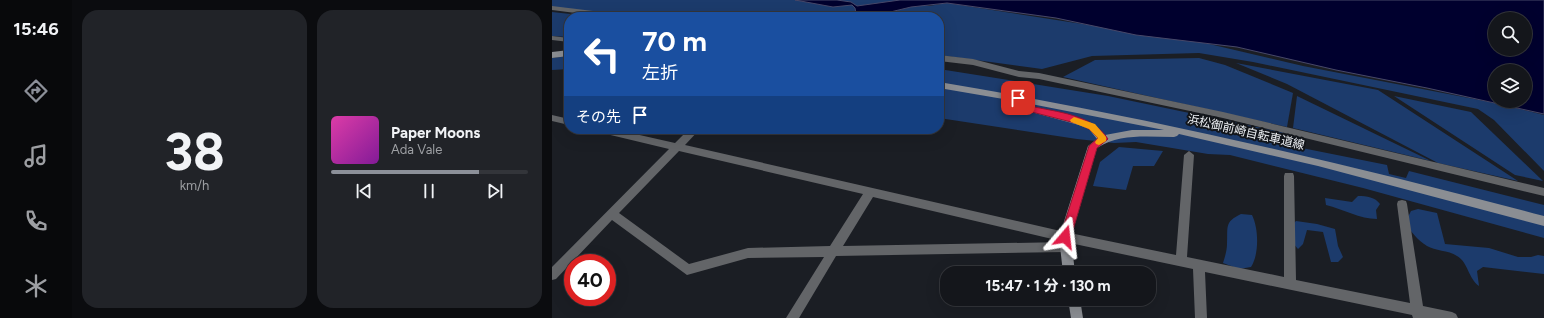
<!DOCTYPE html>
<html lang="ja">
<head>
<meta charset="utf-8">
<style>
	body { margin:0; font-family:Figtree,"Noto Sans JP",sans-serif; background:#212328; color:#f1f3f6; height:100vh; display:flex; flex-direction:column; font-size:15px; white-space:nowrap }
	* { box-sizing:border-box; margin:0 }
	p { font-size:13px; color:#9d9fa3 }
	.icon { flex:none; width:22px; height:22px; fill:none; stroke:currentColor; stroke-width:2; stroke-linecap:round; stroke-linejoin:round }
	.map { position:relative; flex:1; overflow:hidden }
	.sheet { display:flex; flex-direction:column; gap:10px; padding:10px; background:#0b0c0f; width:480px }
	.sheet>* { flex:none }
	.hud { position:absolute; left:12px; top:12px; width:380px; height:122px; border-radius:16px; box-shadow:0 4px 16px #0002,0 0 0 1px #33353a; background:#1a4fa0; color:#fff; overflow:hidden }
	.tools { position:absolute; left:936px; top:12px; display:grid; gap:8px }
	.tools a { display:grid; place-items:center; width:44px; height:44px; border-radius:50%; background:#14161b; box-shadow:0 4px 16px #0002,0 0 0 1px #33353a; font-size:20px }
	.speed { position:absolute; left:12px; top:254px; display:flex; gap:8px; font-size:20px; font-weight:700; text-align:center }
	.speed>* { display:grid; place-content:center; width:52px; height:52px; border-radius:50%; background:#14161b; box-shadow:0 4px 16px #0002,0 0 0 1px #33353a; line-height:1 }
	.speed .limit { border:6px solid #d22; background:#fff; color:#111 }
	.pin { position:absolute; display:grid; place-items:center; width:34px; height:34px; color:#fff; margin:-17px; border-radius:8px; box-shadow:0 2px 6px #0006 }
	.me { position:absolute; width:44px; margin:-22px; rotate:17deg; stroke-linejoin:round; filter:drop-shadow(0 0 3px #0008) }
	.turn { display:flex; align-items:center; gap:14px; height:84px; padding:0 12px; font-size:18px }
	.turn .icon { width:52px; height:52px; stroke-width:2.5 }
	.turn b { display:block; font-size:28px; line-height:34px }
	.then { display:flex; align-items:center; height:38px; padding:0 12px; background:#0003; gap:8px; font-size:15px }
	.sheet .card { flex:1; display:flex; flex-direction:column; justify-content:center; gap:6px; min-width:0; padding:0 14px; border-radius:16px; background:#212328 }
	.sheet .dial { align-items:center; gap:0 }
	.dial b { font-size:52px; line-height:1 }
	.song { display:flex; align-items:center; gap:12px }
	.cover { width:48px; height:48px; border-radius:6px; background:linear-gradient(135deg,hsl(320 70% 55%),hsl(290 70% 35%)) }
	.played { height:4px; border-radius:2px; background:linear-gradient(90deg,#8c9099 75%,#33353a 75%) }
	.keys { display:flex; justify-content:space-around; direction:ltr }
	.sheet .tiles { flex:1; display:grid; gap:10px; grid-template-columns:repeat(2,1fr) }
	.trip { position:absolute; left:388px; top:266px; width:216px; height:40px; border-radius:16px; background:#14161b; box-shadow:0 4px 16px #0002,0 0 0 1px #33353a; font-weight:700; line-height:40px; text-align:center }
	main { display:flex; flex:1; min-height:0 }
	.tab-bar { display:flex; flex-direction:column; width:72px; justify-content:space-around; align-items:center; background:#08090b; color:#9d9fa3 }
	.tab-bar .icon { width:28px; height:28px }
	.tab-bar .active { color:#8c9099 }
	.tab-bar b { font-size:18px; color:#f1f3f6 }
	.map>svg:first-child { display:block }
</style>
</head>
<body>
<main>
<nav class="tab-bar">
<b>15:46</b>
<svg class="icon active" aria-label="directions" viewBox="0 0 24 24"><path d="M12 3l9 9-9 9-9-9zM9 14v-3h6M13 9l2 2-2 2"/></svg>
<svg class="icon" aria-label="music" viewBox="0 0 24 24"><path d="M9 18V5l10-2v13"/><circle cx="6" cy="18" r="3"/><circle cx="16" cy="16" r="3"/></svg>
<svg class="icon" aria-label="phone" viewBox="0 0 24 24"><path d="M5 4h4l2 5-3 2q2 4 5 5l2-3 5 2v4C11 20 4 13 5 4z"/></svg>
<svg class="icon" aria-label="climate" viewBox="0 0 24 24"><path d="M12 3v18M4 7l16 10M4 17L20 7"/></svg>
</nav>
<section class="sheet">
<div class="tiles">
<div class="card dial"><b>38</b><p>km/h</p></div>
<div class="card">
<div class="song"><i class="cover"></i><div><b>Paper Moons</b><p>Ada Vale</p></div></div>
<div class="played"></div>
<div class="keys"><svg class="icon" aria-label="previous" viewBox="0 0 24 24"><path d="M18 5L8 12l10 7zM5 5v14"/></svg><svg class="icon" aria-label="pause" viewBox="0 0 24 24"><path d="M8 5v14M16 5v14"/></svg><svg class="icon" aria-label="next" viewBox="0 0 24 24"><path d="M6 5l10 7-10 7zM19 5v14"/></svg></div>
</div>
</div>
</section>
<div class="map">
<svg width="992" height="318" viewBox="0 0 992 318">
	<rect width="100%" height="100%" fill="#1b1e24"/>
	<g fill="#1c3b6c">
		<polygon points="0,0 348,0 377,6 395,3 653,43 751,66 948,104 992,115 992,171 942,120 926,109 701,62 647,53 540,56 490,69 387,55 387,17 87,17 0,8"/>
		<polygon points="0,12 46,17 17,17 17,37 0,36"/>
		<polygon points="17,56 17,69 0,70 0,58"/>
		<polygon points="647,58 673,65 741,93 735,127 511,77 543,60"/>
		<polygon points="684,63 826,90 966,181 886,163 735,84"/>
		<polygon points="387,69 556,96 733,133 730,144 835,165 837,174 854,178 857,171 992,205 992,238 811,188 678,155 656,154 584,142 562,143 525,139 387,118"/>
		<polygon points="745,96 879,161 741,128"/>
		<polygon points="842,96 919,112 991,181 963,175"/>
		<polygon points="567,147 611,151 602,166 581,166 574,190 541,186 548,162"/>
		<path d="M806 196C815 196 823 197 828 204L824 210 825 219C808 219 791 209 774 205L773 198 800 202Z"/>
		<path d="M866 209 885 213 893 244 937 248 966 257H979L986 255 992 256V274L931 267 925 271 927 286C916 278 916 262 905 256 896 250 883 251 875 246 865 240 859 231 853 223L859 211Z"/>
		<path d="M689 214 700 215C707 229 707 255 699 267L687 269 671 263C673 257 675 250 675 244 676 227 672 222 689 214Z"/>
		<polygon points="744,221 765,224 783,229 786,246 791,257 786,262 779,262 771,232 755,230 751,244 746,249 741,243 741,224"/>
	</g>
	<path fill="#00002e" stroke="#474869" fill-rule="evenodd" d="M243 0H285L299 2 305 6 348 0H992V114L875 88 784 70 685 47 584 35 504 18 395 3 359 7 330 14 304 13 303 8 300 5 281 7ZM943 19H973V49H943ZM943 71H973V101H943Z"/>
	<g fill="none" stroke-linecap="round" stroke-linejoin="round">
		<g fill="#636568" fill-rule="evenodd">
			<polygon points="0,6 74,15 78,17 55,17 0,10"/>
			<polygon points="0,36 17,38 17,42 0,40"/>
			<polygon points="387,55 421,59 467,71 487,73 671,112 992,188 992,196 671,118 487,79 467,77 421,65 387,61"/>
			<polygon points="0,115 17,119 17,125 0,121"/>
			<path d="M41 129H61L123 143 137 129H148L133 145 513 232 624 255 632 155 637 151 642 155 635 257 732 277V176L733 173H741L742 176 744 280 858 303 845 204 846 201 850 200 854 201 855 204 871 306 900 312 904 314 906 318H861L860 315 653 272 655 318H643L641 269 513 242 321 197 291 246 514 242 518 244 520 247 518 250 514 252 284 256 247 318H234L272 257 196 258 135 275 60 220 4 279 0 280V267L117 149 46 132ZM127 151 311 194 278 246 196 248 137 264 67 213Z"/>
		</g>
		<g fill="#8b8e93" fill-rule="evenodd">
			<polygon points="17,50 17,56 0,58 0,52"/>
			<path d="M387 82C591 116 792 163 992 216V226L766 166 627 134 625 136 622 137C596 137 568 133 545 148L519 237 523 273H511L507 237 536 146 545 139 537 129 527 125 472 110 466 106 463 101 387 88ZM474 103 612 130H580L553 135 543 125 533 120 478 106Z"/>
			<polygon points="516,299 528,299 531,318 519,318"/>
		</g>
	</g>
	<path fill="#e11d48" stroke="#92132f" d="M466 95 468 96 472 102 478 106C504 112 540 114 556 139L545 148 519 237 513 242 508 237 537 146 546 138 537 129 527 124 472 110 466 106 461 98Z"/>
	<polygon fill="#f59e0b" points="522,117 543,124 554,137 554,141 547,145 544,144 543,142 546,138 537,129 519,122 518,120"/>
	<g text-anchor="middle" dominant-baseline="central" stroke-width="4" stroke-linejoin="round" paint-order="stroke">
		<g font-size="12" fill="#edf0f4" stroke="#12151a">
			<text transform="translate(694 132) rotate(13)">浜松御前崎自転車道線</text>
		</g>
	</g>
</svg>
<div class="tools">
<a><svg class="icon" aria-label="search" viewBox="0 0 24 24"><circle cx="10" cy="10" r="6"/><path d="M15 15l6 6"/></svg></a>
<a><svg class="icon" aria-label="layers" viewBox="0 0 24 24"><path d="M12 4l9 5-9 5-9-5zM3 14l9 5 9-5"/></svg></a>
</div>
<div class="speed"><div class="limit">40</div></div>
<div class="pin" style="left:466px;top:98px;background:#d93025"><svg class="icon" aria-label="arrive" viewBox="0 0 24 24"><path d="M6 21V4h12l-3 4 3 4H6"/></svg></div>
<svg class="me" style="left:513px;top:237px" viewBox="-20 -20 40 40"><path d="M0-17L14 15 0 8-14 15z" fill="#e11d48" stroke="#fff" stroke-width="4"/></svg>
<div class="trip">15:47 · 1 分 · 130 m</div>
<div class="hud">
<div class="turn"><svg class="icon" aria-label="left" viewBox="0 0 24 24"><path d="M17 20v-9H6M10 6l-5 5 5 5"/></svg><div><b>70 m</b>左折</div></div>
<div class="then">その先<svg class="icon" aria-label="arrive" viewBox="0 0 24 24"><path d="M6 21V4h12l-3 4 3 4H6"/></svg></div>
</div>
</div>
</main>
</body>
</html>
